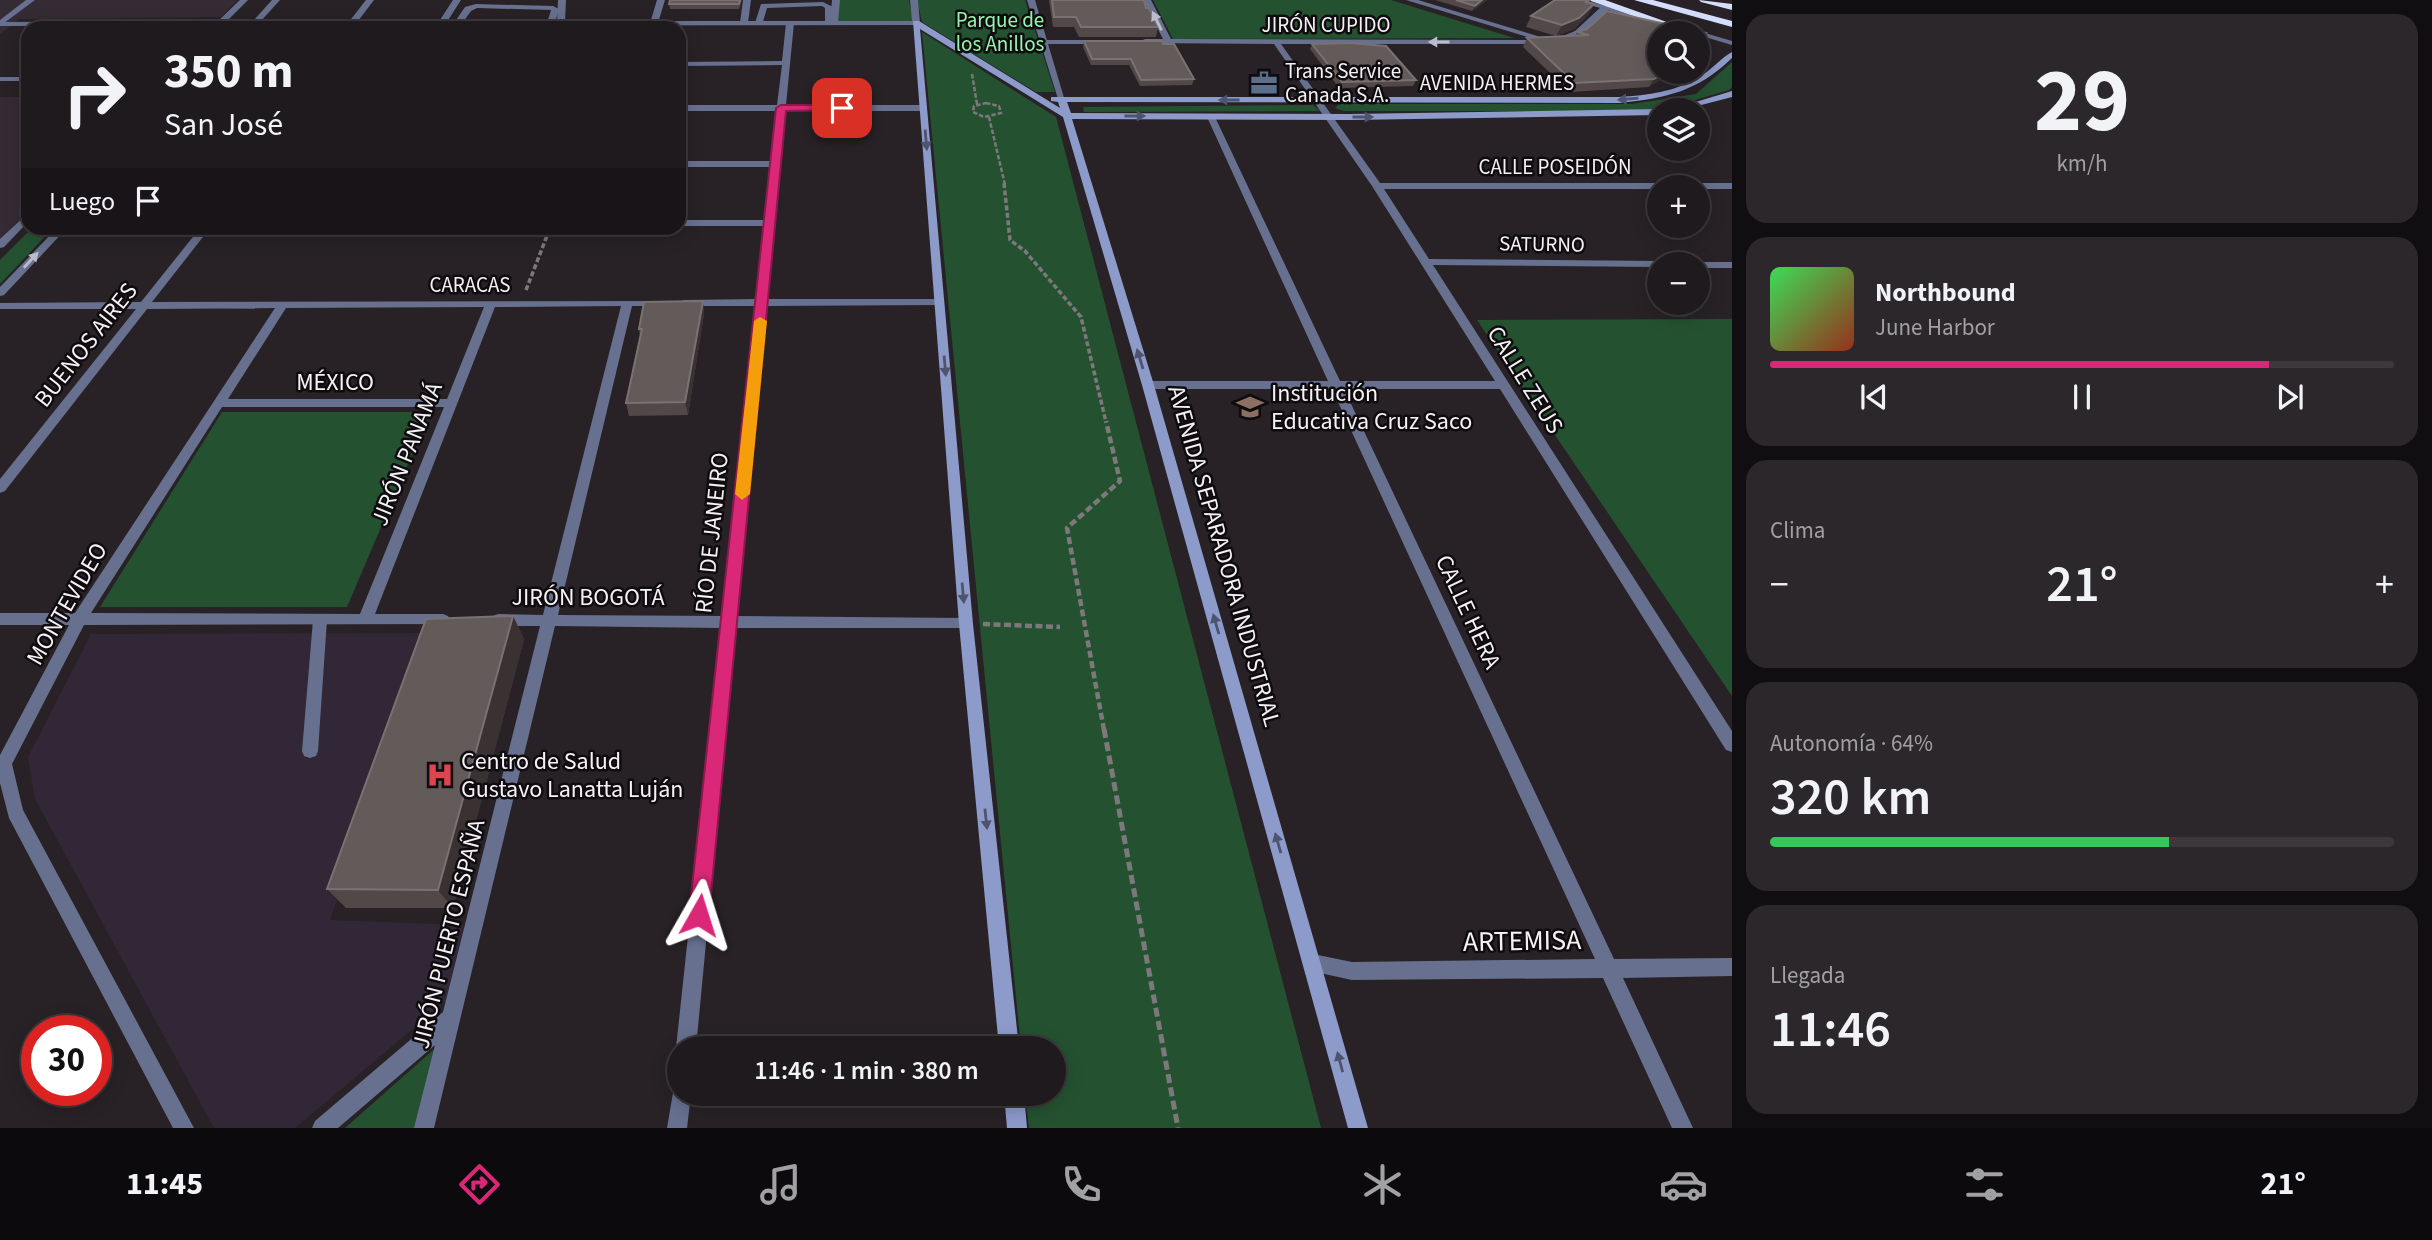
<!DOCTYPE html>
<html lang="es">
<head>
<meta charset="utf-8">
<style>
	body { margin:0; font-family:"Source Sans 3",sans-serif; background:#2b272a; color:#f1f3f6; height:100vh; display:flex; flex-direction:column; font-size:26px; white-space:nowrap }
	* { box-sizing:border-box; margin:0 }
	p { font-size:23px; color:#a1a1a4 }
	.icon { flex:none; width:38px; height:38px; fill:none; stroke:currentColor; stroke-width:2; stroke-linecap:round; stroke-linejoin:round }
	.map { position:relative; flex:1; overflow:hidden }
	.panel { display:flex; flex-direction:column; gap:14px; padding:14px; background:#100e10; width:700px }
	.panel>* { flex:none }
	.guide { position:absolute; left:21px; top:21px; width:665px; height:214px; border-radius:21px; box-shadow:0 4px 18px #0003,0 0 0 2px #3c383b; background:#1e1a1d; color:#f1f3f6; overflow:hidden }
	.controls { position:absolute; left:1647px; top:21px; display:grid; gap:14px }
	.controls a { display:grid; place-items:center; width:63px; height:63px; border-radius:50%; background:#1e1a1d; box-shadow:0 4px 18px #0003,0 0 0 2px #3c383b; font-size:35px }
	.speed { position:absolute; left:21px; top:1015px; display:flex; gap:14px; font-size:35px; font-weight:700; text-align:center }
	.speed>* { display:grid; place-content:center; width:91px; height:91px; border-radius:50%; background:#1e1a1d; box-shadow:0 4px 18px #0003,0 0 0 2px #3c383b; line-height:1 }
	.speed .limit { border:10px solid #d22; background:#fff; color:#111 }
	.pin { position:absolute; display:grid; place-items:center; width:60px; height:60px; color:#fff; margin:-30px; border-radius:14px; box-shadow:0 4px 10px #0006 }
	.me { position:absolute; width:77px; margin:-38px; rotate:6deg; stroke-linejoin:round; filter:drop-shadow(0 0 5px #0008) }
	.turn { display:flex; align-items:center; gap:24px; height:147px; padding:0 28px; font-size:32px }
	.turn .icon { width:91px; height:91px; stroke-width:2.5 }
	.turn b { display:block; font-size:49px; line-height:60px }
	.then { display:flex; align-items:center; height:66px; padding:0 28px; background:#0003; gap:14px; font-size:26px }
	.big { font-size:52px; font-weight:600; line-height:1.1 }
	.panel .card { flex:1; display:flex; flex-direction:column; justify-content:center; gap:10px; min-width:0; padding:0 24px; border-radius:21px; background:#2b272a }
	.panel .dial { align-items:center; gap:0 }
	.dial b { font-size:91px; line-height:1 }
	.song { display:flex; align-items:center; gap:21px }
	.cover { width:84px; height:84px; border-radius:10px; background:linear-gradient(135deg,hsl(130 70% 55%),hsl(10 70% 35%)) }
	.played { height:7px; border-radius:4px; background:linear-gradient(90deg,#db2777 80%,#3c383b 80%) }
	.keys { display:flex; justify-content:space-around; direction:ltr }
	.heat { display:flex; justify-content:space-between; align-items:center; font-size:38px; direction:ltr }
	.charge { height:10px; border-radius:5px; background:linear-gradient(90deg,#34c759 64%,#3c383b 0) }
	.trip { position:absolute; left:667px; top:1036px; width:399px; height:70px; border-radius:35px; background:#1e1a1d; box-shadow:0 4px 18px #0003,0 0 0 2px #3c383b; font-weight:600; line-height:70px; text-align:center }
	.tab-bar { display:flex; height:112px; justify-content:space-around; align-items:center; background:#0c0a0c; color:#a1a1a4 }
	.tab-bar .icon { width:49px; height:49px }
	.tab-bar .on { color:#db2777 }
	.tab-bar b { font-size:32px; color:#f1f3f6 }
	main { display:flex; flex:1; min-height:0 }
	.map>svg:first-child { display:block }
</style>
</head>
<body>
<main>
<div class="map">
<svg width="1732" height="1128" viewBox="0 0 1732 1128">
	<rect width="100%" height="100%" fill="#282227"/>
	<g fill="#352b35">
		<polygon points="0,0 238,0 221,17 19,19 0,34"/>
		<polygon points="0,97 28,97 28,211 0,239"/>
	</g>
	<polygon fill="#312736" points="429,633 330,920 464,925 446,1001 295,1128 214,1128 35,799 28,757 91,634"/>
	<g fill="#245231">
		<polygon points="839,0 909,0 913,21 837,21"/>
		<polygon points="917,0 1025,0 1055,92 1036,92 922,22"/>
		<polygon points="1153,0 1391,0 1514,38 1173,39"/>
		<polygon points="922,32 1056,117 1321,1128 1029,1128 1025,1094 1054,1094 1054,1048 1021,1048"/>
		<polygon points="1732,62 1732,87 1729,90 1671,107 1632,111 1344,111 1335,108 1339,104 1632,104 1696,94"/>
		<polygon points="1313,105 1320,111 1084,112 1083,107"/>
		<polygon points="32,228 53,228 0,284 0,260"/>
		<polygon points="1732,319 1732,696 1477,320"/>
		<polygon points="222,412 430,412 347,607 100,607"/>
		<polygon points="439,1045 420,1128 345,1128"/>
	</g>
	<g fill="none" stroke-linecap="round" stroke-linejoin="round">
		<g stroke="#7d787c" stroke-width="2.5" stroke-dasharray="4.5 2" stroke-linecap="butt">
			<polyline points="972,74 977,104"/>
			<polygon points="986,103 999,106 1001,113 984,117 973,112 974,106"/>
			<polyline points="989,117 1005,185"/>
		</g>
		<g stroke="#7d787c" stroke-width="3.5" stroke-dasharray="5 2.5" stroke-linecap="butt">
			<polyline points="1004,183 1010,240 1025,251 1081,317 1106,422"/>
			<polyline points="526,290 550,228"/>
		</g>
		<g stroke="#7d787c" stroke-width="4.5" stroke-dasharray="7 3.5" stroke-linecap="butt">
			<polyline points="983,624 1060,627"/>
			<polyline points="1104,730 1067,528 1120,481 1106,421"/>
		</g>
		<polyline stroke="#7d787c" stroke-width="5" stroke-dasharray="9 4.5" stroke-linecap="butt" points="1104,729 1178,1128"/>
		<g fill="#67708e" fill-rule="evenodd">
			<polygon points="823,2 833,7 832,25 825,23 825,8 822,6 767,8 762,25 755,23 761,4"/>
			<polygon points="476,4 553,6 559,9 555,23 551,25 547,23 551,10 477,8 471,11 461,25 455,25 454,23 465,7"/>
			<polygon points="320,614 325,616 327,620 318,751 316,756 310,758 304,756 302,751 313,620 315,616"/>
		</g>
		<g fill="#67708e" fill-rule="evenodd">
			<polygon points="366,0 374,0 355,25 349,25 348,23"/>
			<polygon points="453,0 461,0 445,25 439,25 438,23"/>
			<polygon points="558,0 566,0 565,22 561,24 557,22"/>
			<polygon points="657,0 665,0 658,23 654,25 650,23"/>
			<polygon points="743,0 751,0 748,23 744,25 740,23"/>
			<polygon points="832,0 840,0 838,23 834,25 830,23"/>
		</g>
		<g fill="#67708e" fill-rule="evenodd">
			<polygon points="26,0 35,0 0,26 0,20"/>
			<polygon points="1143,0 1151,0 1171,39 1553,40 1575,31 1602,6 1608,6 1608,10 1581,35 1554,44 1281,44 1380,183 1732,183 1732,189 1384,189 1429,259 1659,261 1664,264 1659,264 1659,267 1433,265 1732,731 1732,752 1726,750 1500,389 1344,389 1614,959 1732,958 1732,976 1623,978 1693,1128 1672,1128 1603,978 1352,980 1306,970 1304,963 1306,956 1313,954 1352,962 1595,959 1332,389 1148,389 1142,385 1148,381 1328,381 1207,117 1211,114 1215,117 1340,381 1495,381 1372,186 1274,44 1142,43 1141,41 1145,39 1163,39"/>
			<polygon points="1406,0 1418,0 1541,37 1534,39"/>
			<path d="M790 21 794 23 786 105H923L927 108 923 111H785L767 299H939L944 302 939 305 767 306 737 616 966 618 971 620 973 624 971 628H736L696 1048H679V1055L676 1048 721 628 555 626 434 1128H414L435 1045 338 1128H312L315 1121 443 1012 540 626H498L493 624 491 620 493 616 498 614 543 615 621 306 495 307 375 614H443L448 616 450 620 448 624 84 625 12 764 23 810 194 1128H173L9 818 0 783V755L69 625H0V613H75L275 308 147 309 5 491 0 493V479L136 309H0V303L141 302 200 228H210L152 302 664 301 665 303 660 306H632L558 615 723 616 756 306H684L679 303 684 300 757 299 764 226H679V220H765L771 167H679V161H771L777 111H679V105H777L782 65 679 66V62L782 61 786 23ZM484 307 447 399H228L286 308ZM222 407H444L360 614 91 613Z"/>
			<polygon points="1044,40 1101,40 1105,42 1101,44 1041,44 1041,40"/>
			<rect x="0" y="77" width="28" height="4"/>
			<polygon points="1698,262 1732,262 1732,268 1698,268 1698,264 1693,264"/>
			<polygon points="679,1085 679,1094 691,1094 687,1128 667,1128 674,1087"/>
		</g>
		<g fill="#67708e" fill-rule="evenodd">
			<polygon points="240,0 248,0 227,21 253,21 272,0 280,0 261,21 912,21 910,0 918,0 920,23 916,25 0,26 0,22 218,21"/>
			<polygon points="1027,0 1035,0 1065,101 1058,99"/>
			<polygon points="1571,0 1584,0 1652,19 1648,21"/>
			<polygon points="1688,28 1732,41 1732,45 1698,35 1698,33 1685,32 1684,30"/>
			<polygon points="28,213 28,222 4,247 0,248 0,239"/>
			<polygon points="57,228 67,228 4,295 0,296 0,287"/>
		</g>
		<g fill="#8d9bcb" fill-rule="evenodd">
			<path d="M913 21H919L1060 108 1058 102 1051 101V97H1619C1648 95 1676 92 1701 76 1712 69 1721 58 1732 52V58C1697 92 1666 98 1619 103L1067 102 1071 113 1350 114 1659 109 1662 110H1659V115L1350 120 1072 119 1154 385 1368 1128H1348L1142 385 1063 117 920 29 973 624 1019 1048H999L959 624Z"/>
			<polygon points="1732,91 1732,97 1682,110 1669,110"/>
			<polygon points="1004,1094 1024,1094 1027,1128 1007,1128"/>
		</g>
		<g fill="#d4defc" fill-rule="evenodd">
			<polygon points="1588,0 1605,0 1678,26 1668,28"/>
			<polygon points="1634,0 1653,0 1732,21 1732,27"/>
			<polygon points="1699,0 1732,4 1732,10 1701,2"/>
		</g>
	</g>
	<g fill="#514847">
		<polygon points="670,0 742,0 739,9 670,9 669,4"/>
		<polygon points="1049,0 1144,0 1146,8 1158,27 1156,37 1079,37 1074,27 1053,27"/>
		<polygon points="1435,0 1487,0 1472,11"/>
		<polygon points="1555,0 1591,0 1589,3 1594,4 1588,15 1574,29 1556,36 1526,27 1531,16"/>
		<polygon points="1577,32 1706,33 1703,37 1702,47 1659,72 1649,87 1570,92 1523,47 1527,38 1575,36"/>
		<polygon points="1084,41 1163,44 1194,79 1192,85 1140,86 1129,65 1091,65 1083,47"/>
		<polygon points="1312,44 1416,80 1413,86 1339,88 1310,49"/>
		<polygon points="703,301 704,314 688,415 629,416 626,403 640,337 639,329"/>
		<polygon points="513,616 524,639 453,908 346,908 327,889"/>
	</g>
	<g fill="#393132">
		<polygon points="1482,0 1487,0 1472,11 1475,6"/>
		<polygon points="1594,4 1588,15 1574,29 1556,36 1562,25"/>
		<polygon points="1707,38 1702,47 1698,51 1698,47"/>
		<polygon points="1666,72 1675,72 1649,87 1654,79"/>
		<polygon points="703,301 704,314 688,415 685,402"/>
		<polygon points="513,616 524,639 453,908 438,890"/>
	</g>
	<g fill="#635a5a" stroke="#7a7272" stroke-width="2">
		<polygon points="670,0 740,0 739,4 669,4"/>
		<polygon points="1052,0 1144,0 1146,8 1149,8 1158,27 1081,27 1076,17 1054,17"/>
		<polygon points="1456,0 1482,0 1475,6"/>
		<polygon points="1555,0 1589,0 1586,2 1594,4 1579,18 1562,25 1531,16"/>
		<polygon points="1607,11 1706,33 1701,37 1707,38 1698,47 1698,33 1659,33 1659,72 1666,72 1654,79 1574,83 1527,38 1589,35 1577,32 1587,29"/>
		<polygon points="1084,41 1162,41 1163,44 1174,44 1194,79 1141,80 1131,59 1092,59"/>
		<polygon points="1349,43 1386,46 1416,80 1342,82 1312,44"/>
		<polygon points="703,301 685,402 626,403 642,329 639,329 644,302"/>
		<polygon points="513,616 438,890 327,889 426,619"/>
	</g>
	<defs><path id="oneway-solid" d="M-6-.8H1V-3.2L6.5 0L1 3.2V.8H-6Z" transform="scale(1.75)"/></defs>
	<g fill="#bcbdcc">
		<use href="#oneway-solid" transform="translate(1157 21) rotate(-116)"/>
		<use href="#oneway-solid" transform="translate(1439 42) rotate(180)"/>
		<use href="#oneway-solid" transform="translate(31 260) rotate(-47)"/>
	</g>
	<g fill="#4e546d">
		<use href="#oneway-solid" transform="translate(1628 99) rotate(175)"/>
		<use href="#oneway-solid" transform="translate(1229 100) rotate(-180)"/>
		<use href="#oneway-solid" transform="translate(1135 116)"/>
		<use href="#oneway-solid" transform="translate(1363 117)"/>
		<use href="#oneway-solid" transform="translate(926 140) rotate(85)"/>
		<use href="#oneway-solid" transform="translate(1140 359) rotate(-107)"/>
		<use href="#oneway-solid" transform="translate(945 366) rotate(85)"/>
		<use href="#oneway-solid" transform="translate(963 593) rotate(85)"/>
		<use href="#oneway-solid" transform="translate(1216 624) rotate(-106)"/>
		<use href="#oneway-solid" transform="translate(986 819) rotate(84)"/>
		<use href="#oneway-solid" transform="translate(1278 843) rotate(-106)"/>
		<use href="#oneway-solid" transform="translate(1340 1062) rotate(-105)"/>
	</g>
	<polygon fill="#db2777" stroke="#8e194d" stroke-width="2" points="842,105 846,110 786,111 709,915 706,922 699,925 692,922 689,915 776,108 781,105"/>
	<polygon fill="#f59e0b" points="760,317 767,321 750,494 742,500 735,494 754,321"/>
	<defs>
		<symbol id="office-bare" viewBox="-9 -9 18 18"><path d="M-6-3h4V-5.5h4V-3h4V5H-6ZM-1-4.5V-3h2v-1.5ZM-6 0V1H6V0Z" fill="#5c6f8a" stroke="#0f0c0f" stroke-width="2.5" paint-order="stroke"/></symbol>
		<symbol id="school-bare" viewBox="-9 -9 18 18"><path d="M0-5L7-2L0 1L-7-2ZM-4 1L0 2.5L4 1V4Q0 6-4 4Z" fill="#8d6e63" stroke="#0f0c0f" stroke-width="2.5" paint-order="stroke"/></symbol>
		<symbol id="hospital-bare" viewBox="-9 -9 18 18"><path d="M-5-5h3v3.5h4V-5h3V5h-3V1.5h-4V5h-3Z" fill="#e0444e" stroke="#0f0c0f" stroke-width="2.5" paint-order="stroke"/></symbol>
	</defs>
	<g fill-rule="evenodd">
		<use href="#office-bare" x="1245" y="64" width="38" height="38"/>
		<use href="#school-bare" x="1231" y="388" width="38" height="38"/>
		<use href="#hospital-bare" x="421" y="756" width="38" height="38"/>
	</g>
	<g text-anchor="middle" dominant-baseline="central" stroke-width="5" stroke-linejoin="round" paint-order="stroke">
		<g font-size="21" fill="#93f5ac" stroke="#0f0c0f">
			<text x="1000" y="20">Parque de<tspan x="1000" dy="24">los Anillos</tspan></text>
		</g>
		<g font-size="21" fill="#f5f1f5" stroke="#0f0c0f">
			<text x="1326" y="25">JIRÓN CUPIDO</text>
			<text x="1497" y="83">AVENIDA HERMES</text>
			<text x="1555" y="167">CALLE POSEIDÓN</text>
			<text transform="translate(1542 244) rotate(1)">SATURNO</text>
			<text x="470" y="285">CARACAS</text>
		</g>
		<g font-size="21" fill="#f5f1f5" stroke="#0f0c0f" text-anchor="start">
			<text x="1285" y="71">Trans Service<tspan x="1285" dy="24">Canada S.A.</tspan></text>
		</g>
		<g font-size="24" fill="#f5f1f5" stroke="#0f0c0f">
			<text transform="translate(86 345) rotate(-52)">BUENOS AIRES</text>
			<text transform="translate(1525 380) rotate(58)">CALLE ZEUS</text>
			<text x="335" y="382">MÉXICO</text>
			<text transform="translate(407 454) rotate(-68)">JIRÓN PANAMÁ</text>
			<text transform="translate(712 533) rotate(-84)">RÍO DE JANEIRO</text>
			<text transform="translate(1224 556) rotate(74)">AVENIDA SEPARADORA INDUSTRIAL</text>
			<text x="588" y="597">JIRÓN BOGOTÁ</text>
			<text transform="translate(67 604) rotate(-60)">MONTEVIDEO</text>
			<text transform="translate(1468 612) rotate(65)">CALLE HERA</text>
			<text transform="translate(449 934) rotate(-76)">JIRÓN PUERTO ESPAÑA</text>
		</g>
		<g font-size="24" fill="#f5f1f5" stroke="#0f0c0f" text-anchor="start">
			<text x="1271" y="393">Institución<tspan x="1271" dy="28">Educativa Cruz Saco</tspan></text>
			<text x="461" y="761">Centro de Salud<tspan x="461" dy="28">Gustavo Lanatta Luján</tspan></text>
		</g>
		<g font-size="28" fill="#f5f1f5" stroke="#0f0c0f">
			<text transform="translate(1522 941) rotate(-1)">ARTEMISA</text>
		</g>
	</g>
</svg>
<div class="controls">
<a><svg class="icon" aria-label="search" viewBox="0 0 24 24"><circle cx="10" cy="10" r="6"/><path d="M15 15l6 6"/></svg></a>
<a><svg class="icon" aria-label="layers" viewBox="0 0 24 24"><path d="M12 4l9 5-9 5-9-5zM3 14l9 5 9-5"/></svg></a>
<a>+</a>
<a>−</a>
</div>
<div class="speed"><div class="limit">30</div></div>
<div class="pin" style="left:842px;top:108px;background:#d93025"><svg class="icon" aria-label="arrive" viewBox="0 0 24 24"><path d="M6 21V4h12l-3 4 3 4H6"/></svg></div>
<svg class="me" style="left:699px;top:915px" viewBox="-20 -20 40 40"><path d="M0-17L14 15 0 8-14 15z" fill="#db2777" stroke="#fff" stroke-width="4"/></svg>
<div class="trip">11:46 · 1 min · 380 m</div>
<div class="guide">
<div class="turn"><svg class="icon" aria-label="right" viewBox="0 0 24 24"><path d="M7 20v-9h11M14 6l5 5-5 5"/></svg><div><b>350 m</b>San José</div></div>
<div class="then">Luego<svg class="icon" aria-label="arrive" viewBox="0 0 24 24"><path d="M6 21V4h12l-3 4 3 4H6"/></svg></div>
</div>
</div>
<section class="panel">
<div class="card dial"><b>29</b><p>km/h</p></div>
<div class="card">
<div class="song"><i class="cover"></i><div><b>Northbound</b><p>June Harbor</p></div></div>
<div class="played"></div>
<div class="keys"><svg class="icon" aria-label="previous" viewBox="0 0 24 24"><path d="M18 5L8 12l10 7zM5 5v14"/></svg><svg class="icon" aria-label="pause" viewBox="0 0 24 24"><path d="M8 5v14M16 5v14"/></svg><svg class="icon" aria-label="next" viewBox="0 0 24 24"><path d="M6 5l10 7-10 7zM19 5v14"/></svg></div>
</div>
<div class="card"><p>Clima</p>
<div class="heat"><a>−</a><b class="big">21°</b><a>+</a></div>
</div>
<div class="card"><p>Autonomía · 64%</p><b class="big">320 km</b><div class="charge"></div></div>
<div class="card"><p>Llegada</p><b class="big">11:46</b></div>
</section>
</main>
<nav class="tab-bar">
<b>11:45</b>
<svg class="icon on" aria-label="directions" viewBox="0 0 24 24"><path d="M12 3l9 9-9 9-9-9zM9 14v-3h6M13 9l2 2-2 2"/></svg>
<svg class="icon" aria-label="music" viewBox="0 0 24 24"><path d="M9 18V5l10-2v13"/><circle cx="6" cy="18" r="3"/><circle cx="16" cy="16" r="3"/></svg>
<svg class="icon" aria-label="phone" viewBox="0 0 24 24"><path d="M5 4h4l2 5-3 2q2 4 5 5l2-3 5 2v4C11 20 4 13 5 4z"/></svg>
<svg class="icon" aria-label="climate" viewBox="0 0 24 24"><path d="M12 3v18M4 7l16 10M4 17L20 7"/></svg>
<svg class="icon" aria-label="car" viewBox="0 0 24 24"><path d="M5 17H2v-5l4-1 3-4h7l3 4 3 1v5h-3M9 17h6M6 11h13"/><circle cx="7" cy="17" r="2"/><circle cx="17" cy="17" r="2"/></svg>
<svg class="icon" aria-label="filters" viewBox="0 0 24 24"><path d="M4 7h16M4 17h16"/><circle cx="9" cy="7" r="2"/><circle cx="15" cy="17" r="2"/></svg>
<b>21°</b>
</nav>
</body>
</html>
